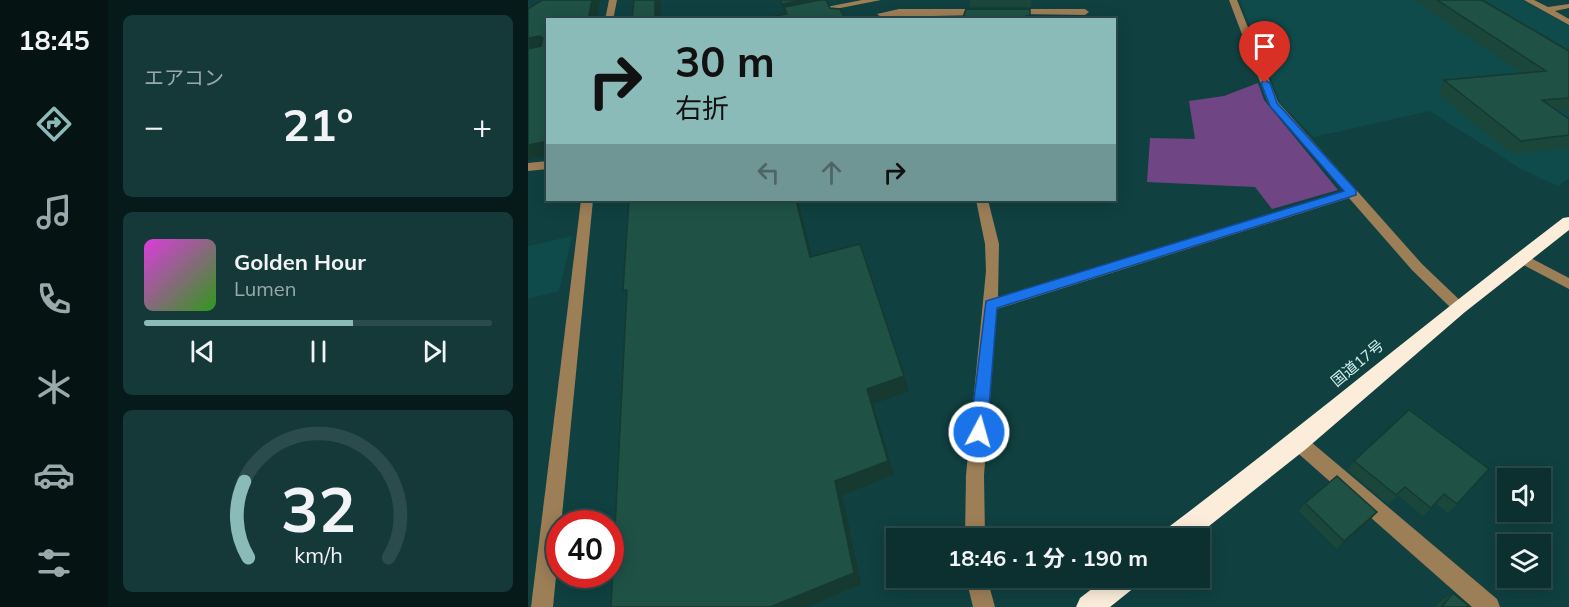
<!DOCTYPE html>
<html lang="ja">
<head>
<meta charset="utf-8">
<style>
	body { margin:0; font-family:Mulish,"Noto Sans JP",sans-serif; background:#153838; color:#f1f3f6; height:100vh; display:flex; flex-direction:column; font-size:22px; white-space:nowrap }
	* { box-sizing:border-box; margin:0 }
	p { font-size:20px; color:#9aa9ab }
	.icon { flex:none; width:33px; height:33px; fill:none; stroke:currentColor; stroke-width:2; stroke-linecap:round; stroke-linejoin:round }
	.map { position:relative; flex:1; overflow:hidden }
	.drawer { display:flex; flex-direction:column; gap:15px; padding:15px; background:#071a1a; width:420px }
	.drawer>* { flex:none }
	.banner { position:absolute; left:18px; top:18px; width:570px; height:183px; border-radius:0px; box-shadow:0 3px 15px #0003,0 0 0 2px #2c4b4c; background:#8bbbb9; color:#111; overflow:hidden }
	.tools { position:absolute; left:969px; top:468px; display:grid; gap:12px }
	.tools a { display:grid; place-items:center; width:54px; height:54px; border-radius:0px; background:#0c3030; box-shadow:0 3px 15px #0003,0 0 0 2px #2c4b4c; font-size:30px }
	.speed { position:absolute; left:18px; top:510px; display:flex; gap:12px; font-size:30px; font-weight:700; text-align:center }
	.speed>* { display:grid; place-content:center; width:78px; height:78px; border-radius:50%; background:#0c3030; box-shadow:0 3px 15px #0003,0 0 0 2px #2c4b4c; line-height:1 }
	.speed .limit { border:9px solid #d22; background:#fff; color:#111 }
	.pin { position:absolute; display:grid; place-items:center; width:51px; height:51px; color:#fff; margin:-62px -26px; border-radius:50% 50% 50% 0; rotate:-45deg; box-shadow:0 0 6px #0007 }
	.pin .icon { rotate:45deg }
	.me { position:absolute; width:66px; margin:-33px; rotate:6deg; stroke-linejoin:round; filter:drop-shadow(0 0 4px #0008) }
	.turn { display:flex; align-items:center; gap:21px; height:126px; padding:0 30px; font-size:27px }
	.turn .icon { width:78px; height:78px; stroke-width:2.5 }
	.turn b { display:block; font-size:42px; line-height:51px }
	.lanes { display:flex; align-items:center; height:57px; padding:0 30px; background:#0003; justify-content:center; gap:30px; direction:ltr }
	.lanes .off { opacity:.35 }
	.big { font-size:45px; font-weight:700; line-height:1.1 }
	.drawer .tile { flex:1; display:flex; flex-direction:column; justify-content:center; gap:9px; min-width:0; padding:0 21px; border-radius:9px; background:#153838 }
	.drawer .dial { align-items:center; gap:0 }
	.dial svg { height:156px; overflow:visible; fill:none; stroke:#2c4b4c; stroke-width:7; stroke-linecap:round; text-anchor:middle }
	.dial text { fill:#f1f3f6; stroke:none }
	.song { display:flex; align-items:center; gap:18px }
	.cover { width:72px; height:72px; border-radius:9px; background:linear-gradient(135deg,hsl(300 70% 55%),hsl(110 70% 35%)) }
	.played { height:6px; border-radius:3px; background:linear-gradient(90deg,#8bbbb9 60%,#2c4b4c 60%) }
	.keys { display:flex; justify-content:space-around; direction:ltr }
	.heat { display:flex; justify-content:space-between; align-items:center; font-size:33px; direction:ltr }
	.trip { position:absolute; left:358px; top:528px; width:324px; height:60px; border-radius:0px; background:#0c3030; box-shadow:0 3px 15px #0003,0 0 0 2px #2c4b4c; font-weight:700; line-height:60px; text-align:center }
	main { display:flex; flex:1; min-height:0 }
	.menu { display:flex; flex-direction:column; width:108px; justify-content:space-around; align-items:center; background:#051313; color:#9aa9ab }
	.menu .icon { width:42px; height:42px }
	.menu .current { color:#8bbbb9 }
	.menu b { font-size:27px; color:#f1f3f6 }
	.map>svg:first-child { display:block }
</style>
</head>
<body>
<main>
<nav class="menu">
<b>18:45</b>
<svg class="icon current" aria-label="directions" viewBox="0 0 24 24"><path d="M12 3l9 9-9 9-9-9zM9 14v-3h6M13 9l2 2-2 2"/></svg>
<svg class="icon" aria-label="music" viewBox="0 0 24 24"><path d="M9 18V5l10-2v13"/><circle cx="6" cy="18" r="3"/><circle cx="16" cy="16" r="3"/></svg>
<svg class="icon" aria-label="phone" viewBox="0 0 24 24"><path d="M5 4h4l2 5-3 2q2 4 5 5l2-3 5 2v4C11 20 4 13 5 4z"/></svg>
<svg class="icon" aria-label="climate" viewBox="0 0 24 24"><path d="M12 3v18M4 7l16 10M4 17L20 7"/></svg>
<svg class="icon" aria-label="car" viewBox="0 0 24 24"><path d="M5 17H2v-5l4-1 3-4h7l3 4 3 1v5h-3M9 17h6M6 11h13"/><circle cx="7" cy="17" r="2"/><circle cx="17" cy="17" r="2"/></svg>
<svg class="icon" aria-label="filters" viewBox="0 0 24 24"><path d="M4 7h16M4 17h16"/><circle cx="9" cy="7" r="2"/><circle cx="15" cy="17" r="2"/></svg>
</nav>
<section class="drawer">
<div class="tile"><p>エアコン</p>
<div class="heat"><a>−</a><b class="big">21°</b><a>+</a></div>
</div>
<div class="tile">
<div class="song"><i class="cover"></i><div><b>Golden Hour</b><p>Lumen</p></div></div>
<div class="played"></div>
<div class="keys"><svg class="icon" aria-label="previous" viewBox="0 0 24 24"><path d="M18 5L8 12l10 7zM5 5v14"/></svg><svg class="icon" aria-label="pause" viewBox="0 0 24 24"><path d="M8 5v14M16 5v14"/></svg><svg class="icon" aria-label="next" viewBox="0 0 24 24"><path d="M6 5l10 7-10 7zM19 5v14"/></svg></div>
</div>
<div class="tile dial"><svg viewBox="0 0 100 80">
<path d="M14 69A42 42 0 1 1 86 69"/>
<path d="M14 69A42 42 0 0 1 12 30" stroke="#8bbbb9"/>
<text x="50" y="56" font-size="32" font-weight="700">32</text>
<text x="50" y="72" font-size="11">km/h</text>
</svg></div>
</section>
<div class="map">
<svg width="1041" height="607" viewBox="0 0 1041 607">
	<rect width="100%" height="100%" fill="#104040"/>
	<g fill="#104b4b">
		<polygon points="712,0 994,0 1041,26 1041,178 1030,186 993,169 902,111 786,137 753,104"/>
		<polygon points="44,236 31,291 0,299 0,246"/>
	</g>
	<polygon fill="#6f4683" points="730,83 736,100 810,190 744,209 727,187 619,182 622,138 667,139 661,101 696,96"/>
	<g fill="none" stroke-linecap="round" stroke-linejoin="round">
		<g fill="#9d7f57" fill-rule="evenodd">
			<polygon points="81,0 89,0 85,20 77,20"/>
			<polygon points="334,0 353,0 282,14 278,11"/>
			<polygon points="701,0 709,0 750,102 894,264 939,307 936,311 926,311 884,270 821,198 469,309 456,475 457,538 437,538 438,475 458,271 457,244 448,200 460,200 471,244 470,297 816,191 740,103"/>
			<polygon points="996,0 1006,0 1020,7 1041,4 1041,8 1027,11 1041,19 1041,25"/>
			<polygon points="371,9 455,9 459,12 455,15 353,17 349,14"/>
			<polygon points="482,9 557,9 561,12 557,15 479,14 478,12"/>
			<polygon points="20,161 20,169 0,171 0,163"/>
			<polygon points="53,200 65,200 25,607 3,607"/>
			<polygon points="993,253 1041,278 1041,289 988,261 986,258 988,255"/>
			<polygon points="770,434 776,436 969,599 972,607 944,607 764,448 761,442 764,436"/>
			<polygon points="438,578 459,578 467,607 445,607"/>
		</g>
		<g fill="#fbedda" fill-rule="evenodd">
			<path d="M1041 217V230L937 312 778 449 666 538H635L638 529C772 428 901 320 1035 218Z"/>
			<polygon points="578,578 611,578 607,587 582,607 548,607 552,598"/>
		</g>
	</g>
	<g fill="#1b473b">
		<rect x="442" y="0" width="61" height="7"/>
		<polygon points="886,0 954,0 1041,51 1041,110 1030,111 1041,119 1041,148 984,154 910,93 916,80 994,73"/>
		<polygon points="502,9 502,20 434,20"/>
		<polygon points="881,410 929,504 920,513 908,503 895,516 870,495 860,504 820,470 826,461"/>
		<polygon points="777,503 849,512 842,520 809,549 771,511"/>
		<polygon points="925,593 942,607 908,607 911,602"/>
	</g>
	<g fill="#163930">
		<polygon points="64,0 72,0 68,20 60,20"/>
		<rect x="127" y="0" width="6" height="20"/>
		<polygon points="274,0 296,0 256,7 257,12 254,4"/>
		<polygon points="12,36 20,48 3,51 0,46 0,38"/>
		<polygon points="20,141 20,156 0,160 0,145"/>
		<polygon points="268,200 270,200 288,273 282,257"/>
		<polygon points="376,376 381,391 345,404 366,475 314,495 333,584 279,607 242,607 307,481 339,389"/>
		<polygon points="849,512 842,520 809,549 816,541"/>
	</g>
	<g fill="#1f5245" stroke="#163930" stroke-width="1.5">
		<polygon points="14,0 64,0 60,20 20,20 20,141 0,145 0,49 13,46 15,38 12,36 0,38 0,9"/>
		<polygon points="106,0 127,0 127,20 104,20"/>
		<polygon points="253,0 274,0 254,4"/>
		<polygon points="292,0 298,0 302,8 312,9 317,20 223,20 259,14 256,7"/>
		<polygon points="909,0 954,0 1041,51 1041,98 1014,100 1041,119 1041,135 993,141 916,80 1018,71"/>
		<polygon points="438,9 502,9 502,16 498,16 496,20 434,20"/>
		<polygon points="101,200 268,200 282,257 332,244 376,376 339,389 360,461 307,481 326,573 242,607 83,607 99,290 95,290"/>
		<polygon points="881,410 961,469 929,504 916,494 903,508 877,487 868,495 826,461"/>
		<polygon points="809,476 849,512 816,541 777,503"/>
		<polygon points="925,593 942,607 914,607"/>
	</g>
	<polygon fill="#1a73e8" stroke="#114b97" stroke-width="1.5" points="737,80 742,83 749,103 828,190 828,195 469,308 459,432 456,437 451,439 445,437 442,432 458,301 816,191 742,106 733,83"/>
	<g text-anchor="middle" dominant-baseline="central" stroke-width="4.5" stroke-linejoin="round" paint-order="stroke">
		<g font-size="15" fill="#ceeceb" stroke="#104040">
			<text transform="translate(829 363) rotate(-40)">国道17号</text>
		</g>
	</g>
</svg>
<div class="tools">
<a><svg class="icon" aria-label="sound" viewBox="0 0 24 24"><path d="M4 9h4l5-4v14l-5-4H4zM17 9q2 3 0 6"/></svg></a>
<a><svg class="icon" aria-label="layers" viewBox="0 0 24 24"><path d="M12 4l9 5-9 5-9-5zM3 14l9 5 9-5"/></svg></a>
</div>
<div class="speed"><div class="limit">40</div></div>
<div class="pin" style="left:737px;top:83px;background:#d93025"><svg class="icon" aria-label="arrive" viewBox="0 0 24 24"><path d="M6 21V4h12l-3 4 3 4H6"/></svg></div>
<svg class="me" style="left:451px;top:432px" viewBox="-20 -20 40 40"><circle r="17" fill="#1a73e8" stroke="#fff" stroke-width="3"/><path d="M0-11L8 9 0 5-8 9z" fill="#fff"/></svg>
<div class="trip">18:46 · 1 分 · 190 m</div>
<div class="banner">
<div class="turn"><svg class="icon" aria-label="right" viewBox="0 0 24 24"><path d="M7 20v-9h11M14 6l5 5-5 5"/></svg><div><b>30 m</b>右折</div></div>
<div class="lanes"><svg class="icon off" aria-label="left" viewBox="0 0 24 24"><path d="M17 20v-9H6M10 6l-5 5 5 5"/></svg><svg class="icon off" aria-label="ahead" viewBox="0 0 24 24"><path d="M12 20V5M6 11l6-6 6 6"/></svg><svg class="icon" aria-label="right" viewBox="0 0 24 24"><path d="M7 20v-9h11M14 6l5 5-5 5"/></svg></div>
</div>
</div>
</main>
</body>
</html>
